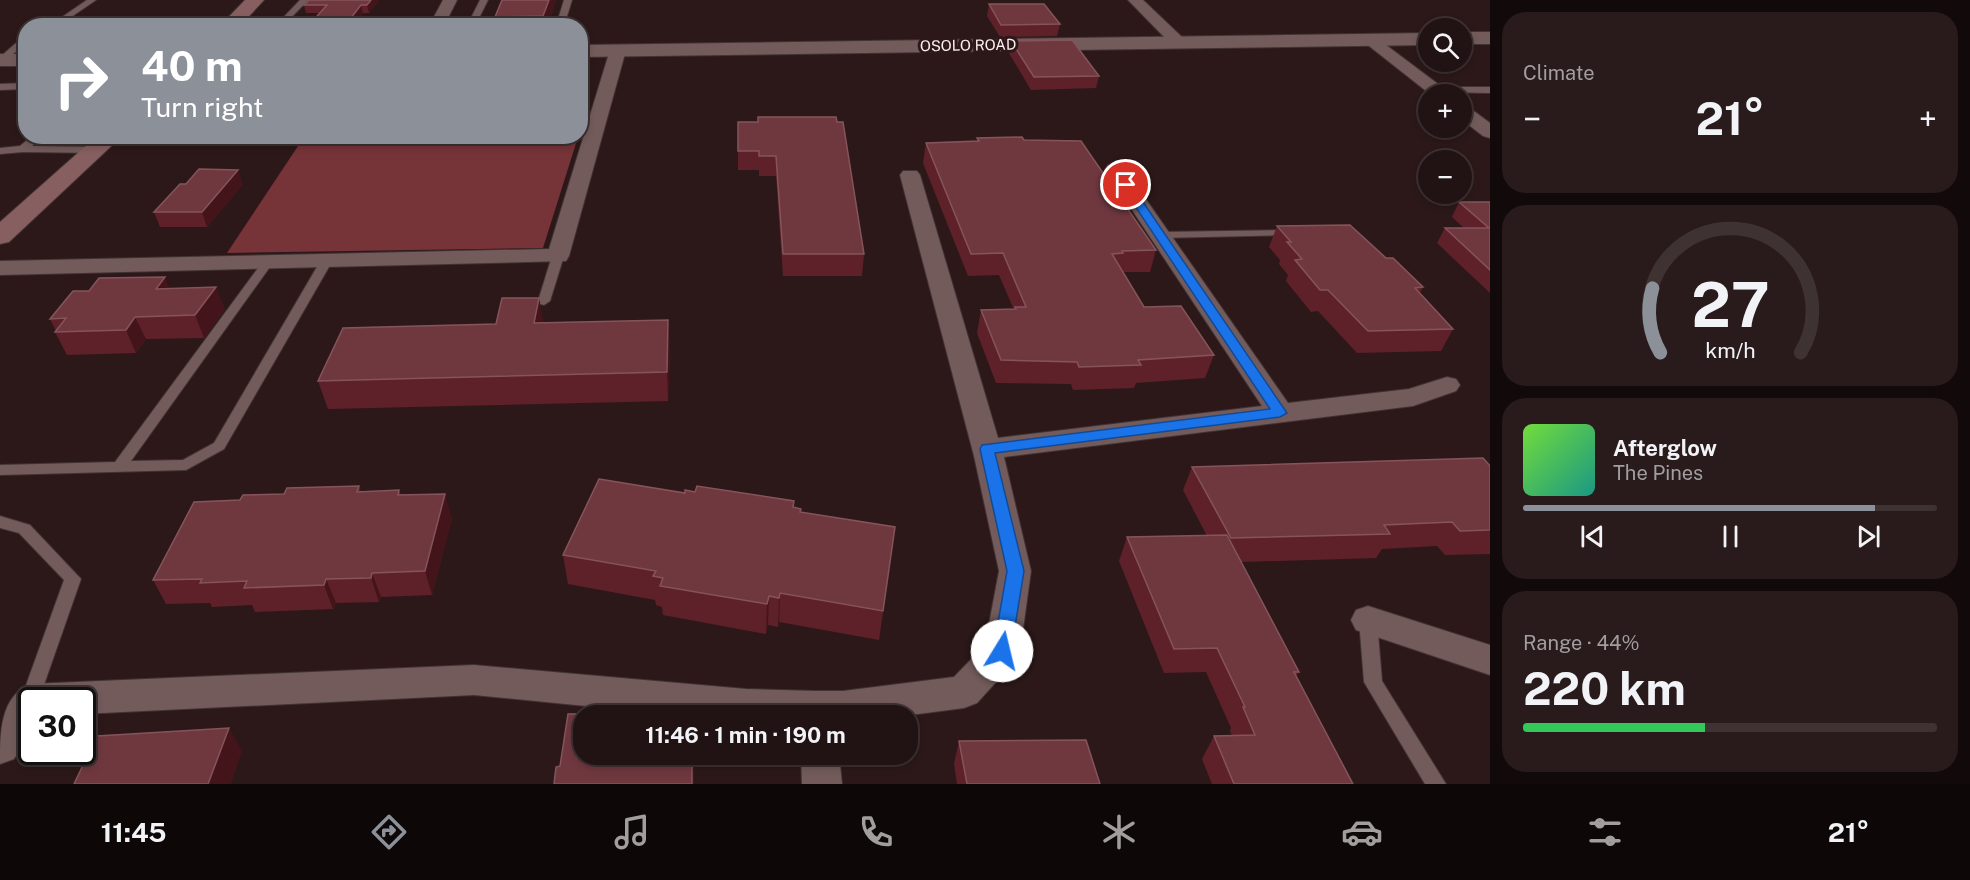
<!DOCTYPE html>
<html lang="en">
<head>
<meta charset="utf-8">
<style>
	body { margin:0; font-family:"Public Sans",sans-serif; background:#291b1c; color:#f1f3f6; height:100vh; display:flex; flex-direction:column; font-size:22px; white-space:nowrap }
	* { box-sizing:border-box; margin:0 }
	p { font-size:20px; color:#a29ea0 }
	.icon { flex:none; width:33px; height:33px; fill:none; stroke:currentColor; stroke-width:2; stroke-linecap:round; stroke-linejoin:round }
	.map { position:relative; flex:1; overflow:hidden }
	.details { display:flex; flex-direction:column; gap:12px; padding:12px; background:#120a0a; width:480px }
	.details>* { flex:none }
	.hud { position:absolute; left:18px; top:18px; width:570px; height:126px; border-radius:24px; box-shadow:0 3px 9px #0003,0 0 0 2px #3e3233; background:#8c9099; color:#fff; overflow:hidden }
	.tools { position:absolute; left:1418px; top:18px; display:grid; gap:12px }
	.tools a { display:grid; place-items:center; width:54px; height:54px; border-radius:50%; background:#211213; box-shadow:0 3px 9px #0003,0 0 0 2px #3e3233; font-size:30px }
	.speed { position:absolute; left:18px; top:687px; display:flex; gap:12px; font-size:30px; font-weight:700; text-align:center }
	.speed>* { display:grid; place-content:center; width:78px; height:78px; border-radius:50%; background:#211213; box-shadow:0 3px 9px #0003,0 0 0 2px #3e3233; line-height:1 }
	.speed .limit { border:3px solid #111; border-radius:9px; background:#fff; color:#111 }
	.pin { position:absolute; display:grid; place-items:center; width:51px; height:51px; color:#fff; margin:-26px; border:3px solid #fff; border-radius:50%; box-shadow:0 2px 6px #0007 }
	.me { position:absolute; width:66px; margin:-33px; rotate:9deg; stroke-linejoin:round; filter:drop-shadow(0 0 4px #0008) }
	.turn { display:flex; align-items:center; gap:21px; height:126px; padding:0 24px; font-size:27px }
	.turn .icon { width:78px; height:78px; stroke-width:2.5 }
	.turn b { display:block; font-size:42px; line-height:51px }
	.big { font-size:45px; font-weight:700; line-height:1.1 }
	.details .widget { flex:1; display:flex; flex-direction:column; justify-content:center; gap:9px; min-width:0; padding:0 21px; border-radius:24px; background:#291b1c }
	.details .dial { align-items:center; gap:0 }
	.dial svg { height:156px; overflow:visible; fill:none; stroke:#3e3233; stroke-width:7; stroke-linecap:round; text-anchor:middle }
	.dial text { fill:#f1f3f6; stroke:none }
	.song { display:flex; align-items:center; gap:18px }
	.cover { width:72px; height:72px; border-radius:9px; background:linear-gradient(135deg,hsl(100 70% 55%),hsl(170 70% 35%)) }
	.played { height:6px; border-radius:3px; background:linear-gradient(90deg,#8c9099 85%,#3e3233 85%) }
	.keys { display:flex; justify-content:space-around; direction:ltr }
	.heat { display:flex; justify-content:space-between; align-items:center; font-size:33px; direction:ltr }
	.charge { height:9px; border-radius:4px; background:linear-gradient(90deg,#34c759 44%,#3e3233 0) }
	.trip { position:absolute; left:573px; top:705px; width:345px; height:60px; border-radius:24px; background:#211213; box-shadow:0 3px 9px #0003,0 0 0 2px #3e3233; font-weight:700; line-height:60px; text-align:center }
	.tabs { display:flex; height:96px; justify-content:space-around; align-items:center; background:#0d0708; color:#a29ea0 }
	.tabs .icon { width:42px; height:42px }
	.tabs .selected { color:#8c9099 }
	.tabs b { font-size:27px; color:#f1f3f6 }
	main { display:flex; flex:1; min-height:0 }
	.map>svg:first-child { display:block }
</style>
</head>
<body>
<main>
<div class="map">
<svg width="1490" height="784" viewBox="0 0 1490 784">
	<rect width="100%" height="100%" fill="#2c1819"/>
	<polygon fill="#763338" points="304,137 304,136 578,137 543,248 227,253"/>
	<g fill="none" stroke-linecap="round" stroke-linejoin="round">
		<defs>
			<g id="service">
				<polygon points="87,0 96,0 58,26 49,26"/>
				<polygon points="300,0 308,0 286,23 288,26 231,25 227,23 231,21 280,21"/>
				<polygon points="480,0 488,0 475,26 467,26"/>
				<polygon points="564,0 572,0 564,26 556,26"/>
				<polygon points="23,37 26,37 26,43 4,62 0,62 0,57"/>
				<polygon points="26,83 26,89 0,90 0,84"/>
				<polygon points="1435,87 1490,87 1490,93 1432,92 1431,90"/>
				<polygon points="32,136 42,136 32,146 97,147 102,150 97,153 23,152 0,154 0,148 20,146"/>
				<polygon points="1292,230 1297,233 1296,235 1160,238 1155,235 1160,232"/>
				<polygon points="558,253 564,256 550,301 544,305 540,304 538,301 552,256"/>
				<polygon points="327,257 333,260 224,449 186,470 0,475 0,465 115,462 264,260 272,260 272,264 131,461 183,460 214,443 321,260"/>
				<polygon points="0,516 30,525 81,579 39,699 32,700 30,707 23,705 21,699 64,580 19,533 0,528"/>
				<polygon points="1368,613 1374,615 1377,620 1382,681 1446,784 1425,784 1364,682 1359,620 1362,615"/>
			</g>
			<g id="minor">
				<polygon points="443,0 457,0 444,26 429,26"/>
				<polygon points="1128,0 1143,0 1184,39 1186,42 1184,45 1172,45"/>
				<polygon points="1369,34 1374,36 1446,90 1448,94 1430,94 1364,42 1361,39"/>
				<polygon points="618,45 626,50 569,256 566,261 0,275 0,261 549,249 610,50"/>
				<polygon points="1461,105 1467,106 1490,123 1490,138 1483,136 1461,119"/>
				<path d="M1115 163 1122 165 1288 403 1409 389 1447 377 1456 379 1460 385 1456 391 1413 406 1004 457 1031 571 1020 651 1015 661 977 703 964 708 903 716H686L474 695 82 714V700H32V730L14 759 0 764C0 733 0 697 30 684L474 665 746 689 816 691H843L954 677 985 645 999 571 974 456 900 175 903 171H917L920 175 998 438 1262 406 1105 169 1108 165Z"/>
				<polygon points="1368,606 1490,645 1490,675 1356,630 1351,620 1356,610"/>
				<polygon points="801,754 839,754 842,784 802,784"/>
			</g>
			<g id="tertiary">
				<rect x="1461" y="32" width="29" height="12"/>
				<polygon points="1428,33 1428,45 580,57 580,45"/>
				<rect x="0" y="54" width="26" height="12"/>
			</g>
			<g id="secondary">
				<polygon points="245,0 264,0 240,26 220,26"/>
				<polygon points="97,136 122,136 9,242 0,244 0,222"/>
			</g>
		</defs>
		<use href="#service" stroke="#423334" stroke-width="2"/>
		<use href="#minor" stroke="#423334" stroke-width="2"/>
		<use href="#tertiary" stroke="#423334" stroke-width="2"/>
		<use href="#secondary" stroke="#423334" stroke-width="2"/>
		<use href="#service" fill="#735b5b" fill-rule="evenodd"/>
		<use href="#minor" fill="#735b5b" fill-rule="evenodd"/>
		<use href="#tertiary" fill="#735b5b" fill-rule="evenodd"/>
		<use href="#secondary" fill="#875f60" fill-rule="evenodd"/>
	</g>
	<g fill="#5e212a">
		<polygon points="309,0 379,0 369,13 363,13 354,26 311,26 310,24 320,13 306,13 304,5"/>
		<polygon points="556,0 548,26 496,26 495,17"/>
		<polygon points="989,4 1060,24 1057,36 1000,37 987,16"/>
		<polygon points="1011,41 1099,76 1096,88 1031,90 1009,53"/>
		<polygon points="738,122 758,122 864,254 862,276 783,276 776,176 759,176 759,170 738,170"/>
		<polygon points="977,138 1024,140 1156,250 1150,272 1124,272 1144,307 1214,355 1205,378 1136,383 1134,388 1073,390 1071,384 996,383 977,333 981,310 1014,310 999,275 968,276 923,163 926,143 977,141"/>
		<polygon points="243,184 207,227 160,227 154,212"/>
		<polygon points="1459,202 1490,202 1490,293 1437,243 1445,228 1464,228 1452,217"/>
		<polygon points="1277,226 1386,258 1423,287 1420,293 1453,329 1441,351 1357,353 1318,311 1311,312 1286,281 1288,275 1279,264 1280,260 1269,247"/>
		<polygon points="170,289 225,309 204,338 146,339 136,353 67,355 55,332 56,331 50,319"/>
		<polygon points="539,298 543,323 670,348 668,401 328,409 318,381 496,324"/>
		<polygon points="1490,466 1490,554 1445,555 1437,546 1382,549 1376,558 1241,562 1299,672 1296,676 1353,784 1212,784 1202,759 1214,736 1232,735 1230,731 1231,728 1206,672 1164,673 1119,561 1127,537 1207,536 1183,490 1192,467"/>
		<polygon points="359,486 361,492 399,490 401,495 452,518 432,595 381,597 379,602 336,603 333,609 255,612 252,605 212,607 210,603 166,604 153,580 240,500 284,494"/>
		<polygon points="794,507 801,512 895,527 879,640 779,622 778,627 768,625 766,634 663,615 662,607 656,605 655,600 568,584 563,555"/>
		<polygon points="959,741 1100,784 957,784 954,764"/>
	</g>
	<g fill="#43141a">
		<polygon points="371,0 379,0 369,13 367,5"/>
		<polygon points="549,0 556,0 548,26 544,26 543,16"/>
		<polygon points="361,5 363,13 354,26 347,26 347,23"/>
		<polygon points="238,170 243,184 207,227 202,212"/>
		<polygon points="165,277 174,299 156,289"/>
		<polygon points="216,287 225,309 204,338 195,315"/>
		<polygon points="539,298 544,325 534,323"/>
		<polygon points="135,317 146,339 136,353 126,330"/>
		<polygon points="668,320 670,348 668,401 667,372"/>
		<polygon points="445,494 452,518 432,595 425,571"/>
		<polygon points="372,573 381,597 379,602 371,578"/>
		<polygon points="326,579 336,603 333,609 324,585"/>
		<polygon points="780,593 779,622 778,627 779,598"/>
		<polygon points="769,596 768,625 766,634 767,604"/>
		<polygon points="229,728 242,751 231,784 208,784"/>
		<rect x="692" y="754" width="2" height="30"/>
	</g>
	<g fill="#6f383f" stroke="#85545b" stroke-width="1.5">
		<polygon points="309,0 371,0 367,5 361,5 347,23 310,24 327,5 304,5"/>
		<polygon points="502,0 549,0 543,16 495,17"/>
		<polygon points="989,4 1044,4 1060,24 1001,25"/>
		<polygon points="1072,40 1099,76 1034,77 1011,41"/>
		<polygon points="758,117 836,117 837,122 843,122 864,254 783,254 776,156 759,156 759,151 738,151 738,122 758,122"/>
		<polygon points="1022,137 1024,140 1081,141 1156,250 1122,251 1123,253 1112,254 1144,307 1181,306 1214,355 1138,360 1141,365 1079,367 1077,362 1001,360 981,310 1016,309 1015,307 1026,307 1003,253 971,254 926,143 979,141 977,138"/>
		<polygon points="199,169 238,170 202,212 154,212 180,184 186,184"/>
		<polygon points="1459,202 1490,202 1490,270 1445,228 1489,228"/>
		<polygon points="1350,225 1386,258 1393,258 1423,287 1415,288 1453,329 1368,331 1328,290 1320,290 1295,260 1302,259 1287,242 1291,242 1277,226"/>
		<polygon points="165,277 156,289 216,287 195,315 135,317 126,330 55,332 66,318 50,319 73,291 89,291 99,278"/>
		<polygon points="502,298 539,298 534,323 668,320 667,372 318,381 343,328 496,324"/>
		<polygon points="1483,458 1490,466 1490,530 1460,531 1452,522 1384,525 1390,534 1231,538 1192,467"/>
		<polygon points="599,479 685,493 685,490 695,492 697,486 794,501 793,507 801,509 800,512 895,527 883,611 780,593 779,598 769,596 767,604 660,586 663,578 653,576 656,571 563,555"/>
		<polygon points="359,486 357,492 399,490 398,495 445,494 425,571 372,573 371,578 326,579 324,585 244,588 247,581 200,583 202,579 153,580 194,502 240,500 243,495 284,494 287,488"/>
		<polygon points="1227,535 1299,672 1294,672 1353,784 1234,784 1214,736 1255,735 1243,707 1245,707 1217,648 1174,649 1127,537"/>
		<polygon points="693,712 693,716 584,716 584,754 692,754 692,784 554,784 556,767 560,766 568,714"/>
		<polygon points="229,728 208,784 74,784 97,736"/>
		<polygon points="1086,740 1100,784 967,784 959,741"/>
	</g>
	<polygon fill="#1a73e8" stroke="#114b97" stroke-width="1.5" points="1126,182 1130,183 1287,413 1280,417 995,453 1024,571 1011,651 1009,656 1002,658 996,656 993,651 1007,571 980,449 982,445 1270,409 1121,185"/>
	<g text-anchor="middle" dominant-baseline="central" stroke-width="6" stroke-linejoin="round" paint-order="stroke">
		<g font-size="15" fill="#fdefef" stroke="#2c1819">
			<text transform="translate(968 45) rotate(-1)">OSOLO ROAD</text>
		</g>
	</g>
</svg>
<div class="tools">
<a><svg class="icon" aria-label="search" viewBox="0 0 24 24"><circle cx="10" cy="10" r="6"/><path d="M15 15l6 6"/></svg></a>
<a>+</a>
<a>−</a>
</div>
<div class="speed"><div class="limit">30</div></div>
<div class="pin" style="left:1126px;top:185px;background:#d93025"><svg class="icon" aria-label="arrive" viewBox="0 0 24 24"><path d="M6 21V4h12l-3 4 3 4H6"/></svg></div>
<svg class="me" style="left:1002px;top:651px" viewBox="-20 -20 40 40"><circle r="19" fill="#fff"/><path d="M0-13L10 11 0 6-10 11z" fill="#1a73e8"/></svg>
<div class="trip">11:46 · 1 min · 190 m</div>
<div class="hud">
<div class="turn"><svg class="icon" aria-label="right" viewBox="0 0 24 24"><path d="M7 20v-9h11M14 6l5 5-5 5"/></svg><div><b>40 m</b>Turn right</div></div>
</div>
</div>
<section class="details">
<div class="widget"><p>Climate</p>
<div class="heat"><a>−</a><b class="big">21°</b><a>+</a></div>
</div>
<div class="widget dial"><svg viewBox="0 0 100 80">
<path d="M14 69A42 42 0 1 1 86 69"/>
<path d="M14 69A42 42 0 0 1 10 36" stroke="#8c9099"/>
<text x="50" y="56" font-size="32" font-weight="700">27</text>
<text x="50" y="72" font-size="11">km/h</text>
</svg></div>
<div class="widget">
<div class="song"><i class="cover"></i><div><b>Afterglow</b><p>The Pines</p></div></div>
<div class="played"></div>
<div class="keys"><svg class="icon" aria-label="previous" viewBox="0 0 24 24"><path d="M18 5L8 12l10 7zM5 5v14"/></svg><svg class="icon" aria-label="pause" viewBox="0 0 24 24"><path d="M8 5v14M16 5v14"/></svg><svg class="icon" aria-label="next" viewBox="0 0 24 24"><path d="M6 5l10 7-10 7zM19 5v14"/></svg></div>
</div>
<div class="widget"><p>Range · 44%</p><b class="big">220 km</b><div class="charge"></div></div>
</section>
</main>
<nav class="tabs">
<b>11:45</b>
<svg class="icon selected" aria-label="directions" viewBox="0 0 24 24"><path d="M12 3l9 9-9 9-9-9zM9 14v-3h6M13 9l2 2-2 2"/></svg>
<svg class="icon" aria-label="music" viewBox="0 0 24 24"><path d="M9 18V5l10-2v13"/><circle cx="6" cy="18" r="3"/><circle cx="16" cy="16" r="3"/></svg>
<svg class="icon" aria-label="phone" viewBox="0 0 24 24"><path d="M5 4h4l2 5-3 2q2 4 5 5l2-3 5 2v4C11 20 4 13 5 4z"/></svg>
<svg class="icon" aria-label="climate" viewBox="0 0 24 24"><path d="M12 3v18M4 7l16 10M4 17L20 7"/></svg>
<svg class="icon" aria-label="car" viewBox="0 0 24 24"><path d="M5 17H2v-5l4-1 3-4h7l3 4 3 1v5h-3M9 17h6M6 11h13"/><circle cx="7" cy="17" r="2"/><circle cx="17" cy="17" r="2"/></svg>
<svg class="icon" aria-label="filters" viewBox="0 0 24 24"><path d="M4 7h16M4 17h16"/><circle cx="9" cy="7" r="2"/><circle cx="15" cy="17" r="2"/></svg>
<b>21°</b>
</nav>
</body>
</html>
